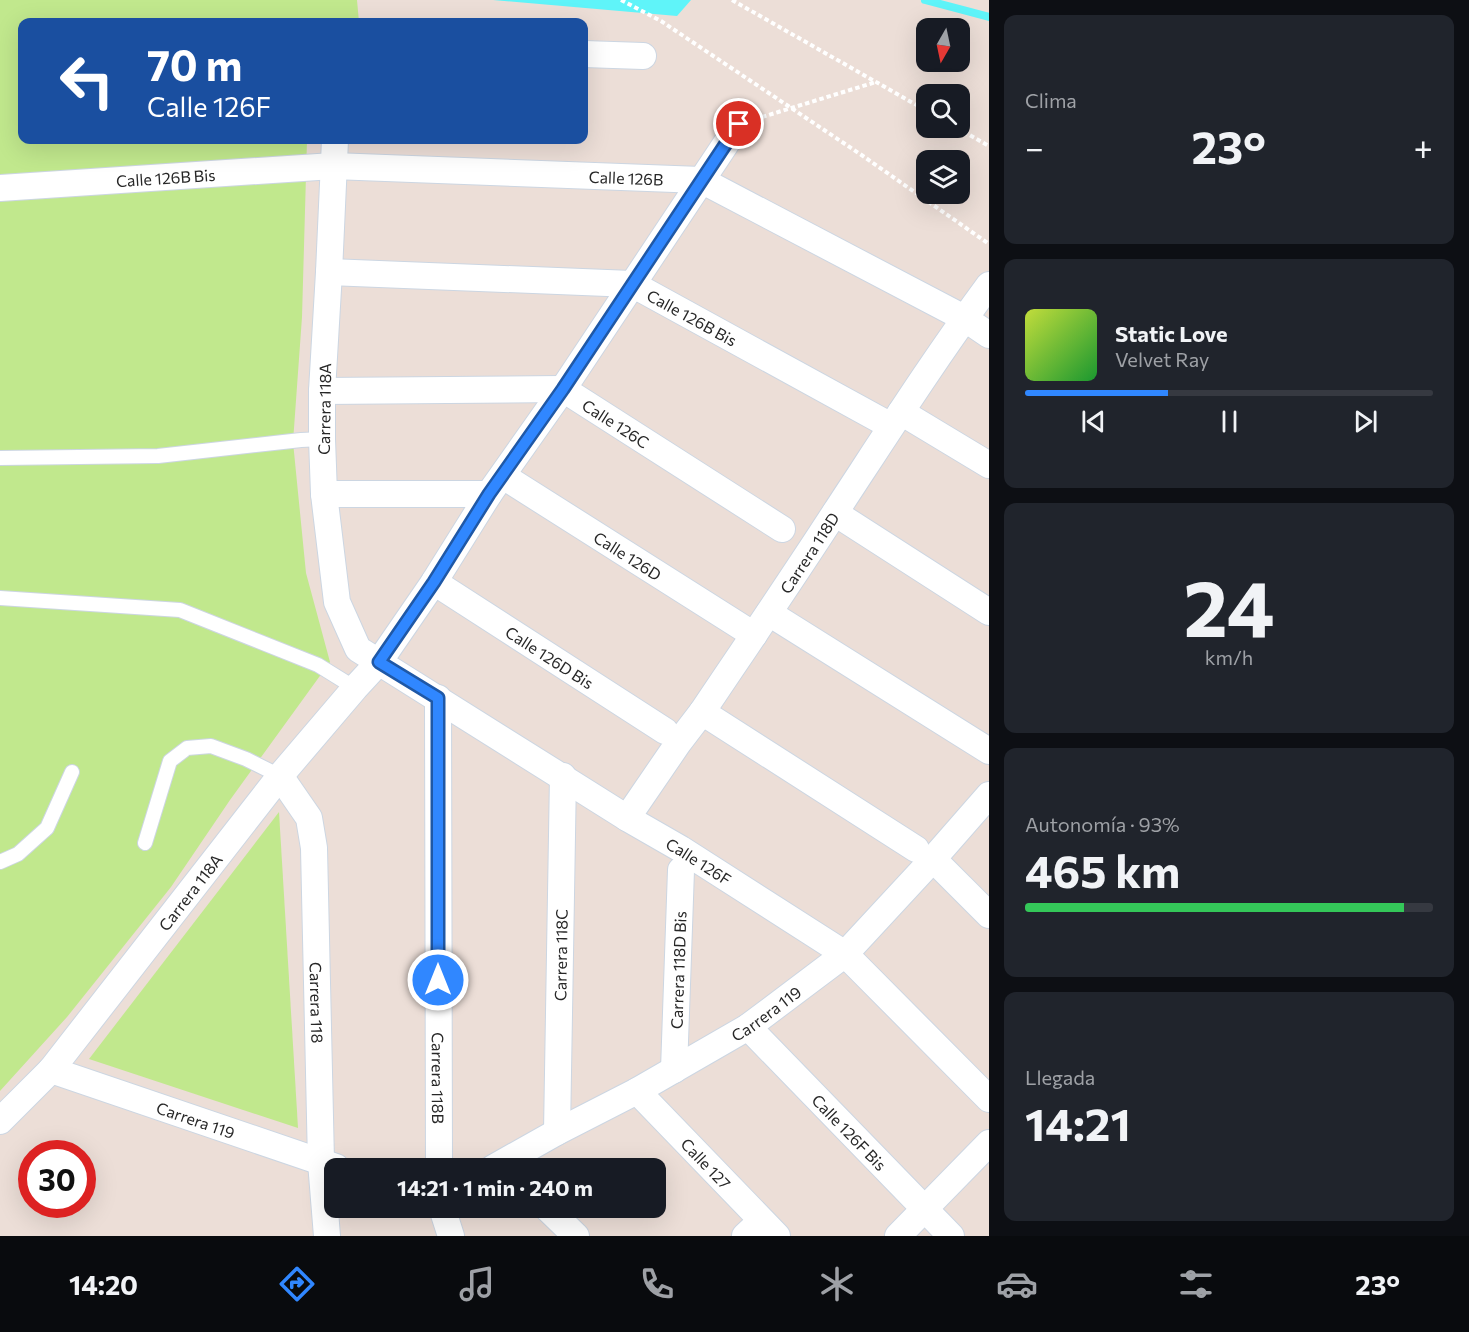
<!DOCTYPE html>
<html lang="es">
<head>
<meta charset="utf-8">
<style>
	body { margin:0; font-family:Commissioner,sans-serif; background:#20242c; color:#f1f3f6; height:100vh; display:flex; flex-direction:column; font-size:22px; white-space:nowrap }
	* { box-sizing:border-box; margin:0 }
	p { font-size:20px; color:#9ea1a6 }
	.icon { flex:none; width:33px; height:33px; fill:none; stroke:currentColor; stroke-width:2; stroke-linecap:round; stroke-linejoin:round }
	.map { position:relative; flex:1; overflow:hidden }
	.sheet { display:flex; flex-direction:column; gap:15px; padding:15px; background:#0d0f14; width:480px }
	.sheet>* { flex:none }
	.hud { position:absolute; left:18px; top:18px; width:570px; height:126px; border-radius:12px; box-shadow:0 6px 24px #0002; background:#1a4fa0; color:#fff; overflow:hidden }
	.needle { width:39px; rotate:189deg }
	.fabs { position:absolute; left:916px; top:18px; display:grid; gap:12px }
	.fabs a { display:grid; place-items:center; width:54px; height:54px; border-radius:12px; background:#171b24; box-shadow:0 6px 24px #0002; font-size:30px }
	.speed { position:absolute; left:18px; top:1140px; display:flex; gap:12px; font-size:30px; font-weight:700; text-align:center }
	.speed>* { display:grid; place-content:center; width:78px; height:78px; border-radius:50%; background:#171b24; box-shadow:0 6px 24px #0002; line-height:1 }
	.speed .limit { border:9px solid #d22; background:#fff; color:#111 }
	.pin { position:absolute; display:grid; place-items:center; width:51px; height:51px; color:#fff; margin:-26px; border:3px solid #fff; border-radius:50%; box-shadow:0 2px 6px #0007 }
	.me { position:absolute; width:66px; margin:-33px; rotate:0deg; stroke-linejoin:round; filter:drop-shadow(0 0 4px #0008) }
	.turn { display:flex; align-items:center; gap:21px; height:126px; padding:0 30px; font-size:27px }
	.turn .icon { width:78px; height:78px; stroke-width:2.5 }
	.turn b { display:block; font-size:42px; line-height:51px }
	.big { font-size:45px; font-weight:700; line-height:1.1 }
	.sheet .card { flex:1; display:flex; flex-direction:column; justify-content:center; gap:9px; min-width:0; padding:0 21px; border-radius:12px; background:#20242c }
	.sheet .dial { align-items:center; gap:0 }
	.dial b { font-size:78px; line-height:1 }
	.song { display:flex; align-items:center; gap:18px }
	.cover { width:72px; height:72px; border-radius:9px; background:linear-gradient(135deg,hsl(70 70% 55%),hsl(130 70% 35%)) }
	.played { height:6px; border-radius:3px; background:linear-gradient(90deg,#3087ff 35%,#363941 35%) }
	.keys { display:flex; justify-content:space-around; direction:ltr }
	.heat { display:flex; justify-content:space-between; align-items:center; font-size:33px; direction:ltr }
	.charge { height:9px; border-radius:4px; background:linear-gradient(90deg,#34c759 93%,#363941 0) }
	.trip { position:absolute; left:324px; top:1158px; width:342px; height:60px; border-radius:12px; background:#171b24; box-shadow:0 6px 24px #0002; font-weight:700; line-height:60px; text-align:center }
	.dock { display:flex; height:96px; justify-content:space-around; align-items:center; background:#090b0e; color:#9ea1a6 }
	.dock .icon { width:42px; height:42px }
	.dock .selected { color:#3087ff }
	.dock b { font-size:27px; color:#f1f3f6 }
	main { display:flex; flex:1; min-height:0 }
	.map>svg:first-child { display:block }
</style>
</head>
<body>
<main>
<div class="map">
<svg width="989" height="1236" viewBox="0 0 989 1236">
	<rect width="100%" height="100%" fill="#ecded7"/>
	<g fill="#c1e88d">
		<polygon points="0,0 357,0 359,22 22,22 22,140 307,140 302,317 293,442 306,573 330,662 230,800 171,887 67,1017 0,1091"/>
		<polygon points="279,812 298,1128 89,1059"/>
	</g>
	<polygon fill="#5ff4f9" points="493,0 691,0 677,16"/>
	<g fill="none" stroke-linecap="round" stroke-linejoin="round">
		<polyline stroke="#5ff4f9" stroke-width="8" points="925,0 989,17"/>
		<defs>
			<g id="lane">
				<polyline points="0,458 158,456 301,440 322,439"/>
				<polyline points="0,598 180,610 318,665 355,688"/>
				<polyline points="145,843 170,761 187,748 211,746 246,759 280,776"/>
				<polyline points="0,862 18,854 47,828 72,772"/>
			</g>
			<g id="street">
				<polyline points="584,54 643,56"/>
				<path id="s1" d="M335 140 329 272 322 391V439L324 494 337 602 358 649 627 818 681 849 845 954 989 1099"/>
				<path id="s2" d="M0 188 333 166 701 180 964 318 989 335"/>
				<path id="s3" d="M329 272 632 284 891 426"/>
				<path id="s4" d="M322 391 563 389 782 529"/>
				<polyline points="901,412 989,465"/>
				<path id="s5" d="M503 476 754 635"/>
				<polyline points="324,494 489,494"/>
				<polyline points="835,513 989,612"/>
				<path id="s6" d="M434 582 665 731"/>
				<polyline points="769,613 989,751"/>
				<path id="s7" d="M438 698 439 1168"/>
				<polyline points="702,712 916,849"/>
				<path id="s8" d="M280 776 309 818 314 848 321 1162 327 1236"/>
				<path id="s9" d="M627 818 679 742 702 712C747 645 792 579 836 511 886 435 935 358 989 285"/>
				<polyline points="933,859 989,915"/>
				<path id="s10" d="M748 1027 951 1236"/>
				<path id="s11" d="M51 1070 336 1167"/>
				<path id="s12" d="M674 1070 681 870"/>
				<path id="s13" d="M637 1091 777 1236"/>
				<path id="s14" d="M0 1121 51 1070 280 776 355 688 379 662 434 582 489 494 563 389 739 124"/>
				<path id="s15" d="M557 1132 563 776"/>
				<path id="s16" d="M493 1168 557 1132 637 1091 748 1027 845 954 933 859 989 795"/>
				<polyline points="442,1208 451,1236"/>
				<polyline points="547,1208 576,1236"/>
				<polyline points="745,1236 761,1221"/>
				<polyline points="898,1236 989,1143"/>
			</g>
		</defs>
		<use href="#lane" stroke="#ccd6e2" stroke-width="16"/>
		<use href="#street" stroke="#ccd6e2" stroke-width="28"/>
		<g stroke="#fff" stroke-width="4" stroke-dasharray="4.5 3" stroke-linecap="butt">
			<polyline points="621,0 661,21 863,156 989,244"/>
			<polyline points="732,0 927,111"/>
			<polyline points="762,117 876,82"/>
			<polyline points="957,128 989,146"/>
		</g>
		<use href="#lane" stroke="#fff" stroke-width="14"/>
		<use href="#street" stroke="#fff" stroke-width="26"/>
	</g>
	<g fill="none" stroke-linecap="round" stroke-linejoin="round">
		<defs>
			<polyline id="route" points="438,980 438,698 379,662 434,582 489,494 563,389 739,124"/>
		</defs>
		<use href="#route" stroke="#1f58a6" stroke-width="15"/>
		<use href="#route" stroke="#3087ff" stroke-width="10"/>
	</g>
	<g text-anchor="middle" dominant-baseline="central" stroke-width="4.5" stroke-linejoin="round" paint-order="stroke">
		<g font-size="16" fill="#272727" stroke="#fff">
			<text stroke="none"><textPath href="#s2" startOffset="166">Calle 126B Bis</textPath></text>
			<text stroke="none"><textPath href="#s2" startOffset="627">Calle 126B</textPath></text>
			<text stroke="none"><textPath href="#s3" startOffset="372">Calle 126B Bis</textPath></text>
			<text transform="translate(324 409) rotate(-89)">Carrera 118A</text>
			<text stroke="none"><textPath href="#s4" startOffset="304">Calle 126C</textPath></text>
			<text stroke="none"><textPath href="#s9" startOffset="322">Carrera 118D</textPath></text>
			<text stroke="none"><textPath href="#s5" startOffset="148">Calle 126D</textPath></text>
			<text stroke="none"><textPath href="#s6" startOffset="138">Calle 126D Bis</textPath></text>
			<text stroke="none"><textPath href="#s1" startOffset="916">Calle 126F</textPath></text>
			<text stroke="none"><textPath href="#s14" startOffset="298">Carrera 118A</textPath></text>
			<text stroke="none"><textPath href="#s15" startOffset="177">Carrera 118C</textPath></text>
			<text stroke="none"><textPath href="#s12" startOffset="100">Carrera 118D Bis</textPath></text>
			<text stroke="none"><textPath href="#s8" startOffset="236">Carrera 118</textPath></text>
			<text stroke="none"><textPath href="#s16" startOffset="314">Carrera 119</textPath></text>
			<text stroke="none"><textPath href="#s7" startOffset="380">Carrera 118B</textPath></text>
			<text stroke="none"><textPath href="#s11" startOffset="153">Carrera 119</textPath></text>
			<text stroke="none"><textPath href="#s10" startOffset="146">Calle 126F Bis</textPath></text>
			<text stroke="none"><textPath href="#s13" startOffset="100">Calle 127</textPath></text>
		</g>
	</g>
</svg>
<div class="fabs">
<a><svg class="needle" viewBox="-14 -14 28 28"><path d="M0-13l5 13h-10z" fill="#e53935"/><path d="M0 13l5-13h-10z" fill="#9ea1a6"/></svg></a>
<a><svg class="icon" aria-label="search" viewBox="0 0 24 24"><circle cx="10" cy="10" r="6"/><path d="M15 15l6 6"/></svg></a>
<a><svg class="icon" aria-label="layers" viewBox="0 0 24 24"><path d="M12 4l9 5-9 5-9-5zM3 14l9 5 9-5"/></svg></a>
</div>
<div class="speed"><div class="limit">30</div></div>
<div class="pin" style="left:739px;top:124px;background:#d93025"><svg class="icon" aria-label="arrive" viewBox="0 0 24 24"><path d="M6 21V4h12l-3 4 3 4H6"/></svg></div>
<svg class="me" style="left:438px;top:980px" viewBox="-20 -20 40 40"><circle r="17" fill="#3087ff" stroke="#fff" stroke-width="3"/><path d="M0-11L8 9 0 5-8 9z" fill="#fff"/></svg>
<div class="trip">14:21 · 1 min · 240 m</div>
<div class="hud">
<div class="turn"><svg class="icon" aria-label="left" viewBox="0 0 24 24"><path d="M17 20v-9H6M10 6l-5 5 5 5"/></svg><div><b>70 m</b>Calle 126F</div></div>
</div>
</div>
<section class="sheet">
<div class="card"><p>Clima</p>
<div class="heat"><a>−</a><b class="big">23°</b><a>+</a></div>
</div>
<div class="card">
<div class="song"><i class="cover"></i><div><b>Static Love</b><p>Velvet Ray</p></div></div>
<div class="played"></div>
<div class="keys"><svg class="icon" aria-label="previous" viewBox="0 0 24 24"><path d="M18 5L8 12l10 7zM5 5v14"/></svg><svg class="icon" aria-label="pause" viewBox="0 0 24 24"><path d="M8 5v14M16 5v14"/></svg><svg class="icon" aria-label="next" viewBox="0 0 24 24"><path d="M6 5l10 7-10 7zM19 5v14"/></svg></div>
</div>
<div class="card dial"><b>24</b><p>km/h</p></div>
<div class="card"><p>Autonomía · 93%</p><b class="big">465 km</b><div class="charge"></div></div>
<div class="card"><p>Llegada</p><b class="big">14:21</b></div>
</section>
</main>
<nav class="dock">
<b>14:20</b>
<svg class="icon selected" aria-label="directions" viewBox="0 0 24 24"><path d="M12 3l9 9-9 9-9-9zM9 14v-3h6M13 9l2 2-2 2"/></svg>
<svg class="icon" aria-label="music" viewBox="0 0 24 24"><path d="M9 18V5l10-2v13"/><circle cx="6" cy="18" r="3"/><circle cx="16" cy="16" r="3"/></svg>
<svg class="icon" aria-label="phone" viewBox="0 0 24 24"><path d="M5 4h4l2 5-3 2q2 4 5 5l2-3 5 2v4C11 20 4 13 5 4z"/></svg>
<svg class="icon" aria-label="climate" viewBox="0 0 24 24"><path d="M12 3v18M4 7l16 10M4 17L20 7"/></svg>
<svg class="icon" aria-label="car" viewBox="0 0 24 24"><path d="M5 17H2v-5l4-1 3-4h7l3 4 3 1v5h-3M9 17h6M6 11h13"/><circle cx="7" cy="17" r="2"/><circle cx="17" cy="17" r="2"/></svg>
<svg class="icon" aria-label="filters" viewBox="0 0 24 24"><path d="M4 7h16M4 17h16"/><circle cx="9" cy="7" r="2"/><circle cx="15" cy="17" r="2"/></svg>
<b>23°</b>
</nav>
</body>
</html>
